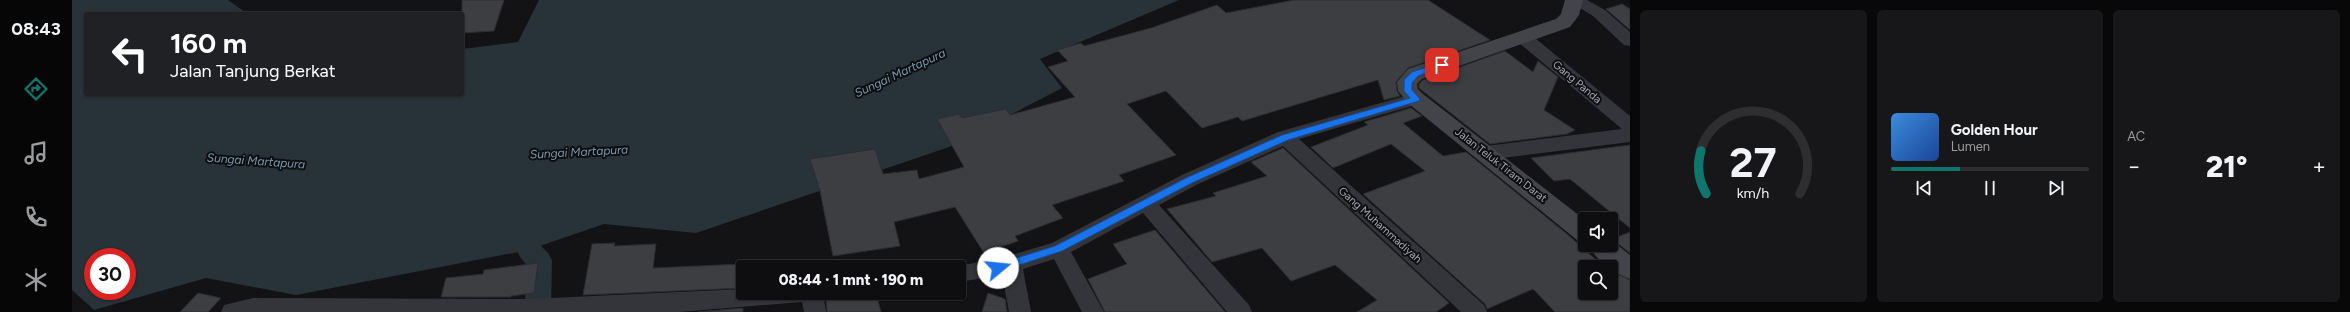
<!DOCTYPE html>
<html lang="id">
<head>
<meta charset="utf-8">
<style>
	body { margin:0; font-family:Figtree,sans-serif; background:#171719; color:#f1f3f6; height:100vh; display:flex; flex-direction:column; font-size:15px; white-space:nowrap }
	* { box-sizing:border-box; margin:0 }
	p { font-size:13px; color:#9b9c9f }
	.icon { flex:none; width:22px; height:22px; fill:none; stroke:currentColor; stroke-width:2; stroke-linecap:round; stroke-linejoin:round }
	.map { position:relative; flex:1; overflow:hidden }
	.panel { display:flex; flex-direction:column; gap:10px; padding:10px; background:#080809; width:720px }
	.panel>* { flex:none }
	.top-card { position:absolute; left:12px; top:12px; width:380px; height:84px; border-radius:4px; box-shadow:0 1px 3px #0004,0 0 0 1px #2e2e30; background:#202124; color:#fff; overflow:hidden }
	.buttons { position:absolute; left:1506px; top:212px; display:grid; gap:8px }
	.buttons a { display:grid; place-items:center; width:40px; height:40px; border-radius:4px; background:#0e0e10; box-shadow:0 1px 3px #0004,0 0 0 1px #2e2e30; font-size:20px }
	.speed { position:absolute; left:12px; top:248px; display:flex; gap:8px; font-size:20px; font-weight:700; text-align:center }
	.speed>* { display:grid; place-content:center; width:52px; height:52px; border-radius:50%; background:#0e0e10; box-shadow:0 1px 3px #0004,0 0 0 1px #2e2e30; line-height:1 }
	.speed .limit { border:6px solid #d22; background:#fff; color:#111 }
	.pin { position:absolute; display:grid; place-items:center; width:34px; height:34px; color:#fff; margin:-17px; border-radius:8px; box-shadow:0 2px 6px #0006 }
	.me { position:absolute; width:44px; margin:-22px; rotate:73deg; stroke-linejoin:round; filter:drop-shadow(0 0 3px #0008) }
	.turn { display:flex; align-items:center; gap:14px; height:84px; padding:0 20px; font-size:18px }
	.turn .icon { width:52px; height:52px; stroke-width:2.5 }
	.turn b { display:block; font-size:28px; line-height:34px }
	.big { font-size:30px; font-weight:800; line-height:1.1 }
	.panel .tile { flex:1; display:flex; flex-direction:column; justify-content:center; gap:6px; min-width:0; padding:0 14px; border-radius:6px; background:#171719 }
	.panel .dial { align-items:center; gap:0 }
	.dial svg { height:104px; overflow:visible; fill:none; stroke:#2e2e30; stroke-width:7; stroke-linecap:round; text-anchor:middle }
	.dial text { fill:#f1f3f6; stroke:none }
	.song { display:flex; align-items:center; gap:12px }
	.cover { width:48px; height:48px; border-radius:6px; background:linear-gradient(135deg,hsl(210 70% 55%),hsl(220 70% 35%)) }
	.played { height:4px; border-radius:2px; background:linear-gradient(90deg,#0f766e 35%,#2e2e30 35%) }
	.keys { display:flex; justify-content:space-around; direction:ltr }
	.heat { display:flex; justify-content:space-between; align-items:center; font-size:22px; direction:ltr }
	.panel .tiles { flex:1; display:grid; gap:10px; grid-template-columns:repeat(3,1fr) }
	.trip { position:absolute; left:664px; top:260px; width:230px; height:40px; border-radius:4px; background:#0e0e10; box-shadow:0 1px 3px #0004,0 0 0 1px #2e2e30; font-weight:800; line-height:40px; text-align:center }
	main { display:flex; flex:1; min-height:0 }
	.menu { display:flex; flex-direction:column; width:72px; justify-content:space-around; align-items:center; background:#060606; color:#9b9c9f }
	.menu .icon { width:28px; height:28px }
	.menu .on { color:#0f766e }
	.menu b { font-size:18px; color:#f1f3f6 }
	.map>svg:first-child { display:block }
</style>
</head>
<body>
<main>
<nav class="menu">
<b>08:43</b>
<svg class="icon on" aria-label="directions" viewBox="0 0 24 24"><path d="M12 3l9 9-9 9-9-9zM9 14v-3h6M13 9l2 2-2 2"/></svg>
<svg class="icon" aria-label="music" viewBox="0 0 24 24"><path d="M9 18V5l10-2v13"/><circle cx="6" cy="18" r="3"/><circle cx="16" cy="16" r="3"/></svg>
<svg class="icon" aria-label="phone" viewBox="0 0 24 24"><path d="M5 4h4l2 5-3 2q2 4 5 5l2-3 5 2v4C11 20 4 13 5 4z"/></svg>
<svg class="icon" aria-label="climate" viewBox="0 0 24 24"><path d="M12 3v18M4 7l16 10M4 17L20 7"/></svg>
</nav>
<div class="map">
<svg width="1558" height="312" viewBox="0 0 1558 312">
	<rect width="100%" height="100%" fill="#131315"/>
	<path fill="#283239" fill-rule="evenodd" d="M0 0H156L173 12 181 14H14V94H390V49L446 42 467 0H1107L968 59 990 88 877 147 624 233 532 224 456 250 224 295 134 278 22 310 0 290ZM21 257H55V291H21Z"/>
	<g fill="none" stroke-linecap="round" stroke-linejoin="round">
		<path fill="#283239" fill-rule="evenodd" d="M455 211 464 213 467 220 469 246 476 253 480 260 479 312H453L454 264C441 252 438 229 446 213Z"/>
	</g>
	<g fill="#3d3e42" stroke="#2d2d31">
		<polygon points="390,0 432,0 422,31 390,33"/>
		<polygon points="1222,0 1356,0 1418,40 1336,68 1324,82 1325,91 1328,96 1312,100 1306,80 1170,121 1166,117 1130,128 1094,91 1055,104 1104,155 1047,175 1052,181 980,205 991,218 943,236 946,241 912,253 883,207 822,222 828,246 761,256 748,191 738,159 803,149 811,174 845,170 847,179 892,167 865,119 887,114 890,118 934,109 938,115 1003,97 976,67 996,61 985,50 1009,43 1012,46 1079,28 1145,5 1154,13"/>
		<polygon points="1550,4 1558,9 1558,30 1534,9"/>
		<polygon points="1433,51 1461,72 1466,61 1486,77 1472,110 1503,130 1495,134 1418,144 1347,88 1347,84 1351,80"/>
		<polygon points="1339,108 1350,116 1331,123 1371,156 1394,152 1495,234 1532,267 1513,267 1513,293 1539,293 1539,271 1558,280 1558,312 1483,312 1461,289 1415,309 1413,304 1291,194 1353,171 1319,144 1261,168 1239,147 1296,125 1292,122"/>
		<polygon points="1558,145 1558,228 1498,179 1482,181 1459,158"/>
		<polygon points="1211,148 1377,303 1364,312 1285,312 1305,300 1263,265 1219,281 1190,248 1140,262 1095,209 1144,196 1141,193 1195,176 1179,162"/>
		<polygon points="1083,230 1148,306 1153,312 1033,312 1016,279 1055,264 1041,244"/>
		<polygon points="1558,232 1558,253 1540,239"/>
		<polygon points="543,243 542,246 584,244 581,268 671,264 671,288 511,295 520,244"/>
		<polygon points="466,263 462,293 439,296 439,297 369,297 374,278 411,274 412,270"/>
		<polygon points="126,293 149,298 136,312 108,312"/>
		<polygon points="798,293 804,293 809,312 755,312 754,300"/>
		<polygon points="916,293 933,299 935,312 910,312"/>
		<polygon points="671,308 671,312 626,312"/>
	</g>
	<g fill="none" stroke-linecap="round" stroke-linejoin="round">
		<g fill="#34353a" fill-rule="evenodd">
			<polygon points="1495,0 1515,0 1533,10 1558,32 1558,46 1552,45 1521,16"/>
			<polygon points="1452,33 1458,34 1558,116 1558,142 1414,160 1407,158 1405,153 1407,148 1414,146 1550,129 1446,42 1444,38 1446,34"/>
			<polygon points="1344,93 1350,95 1353,99 1350,103 1227,139 1412,305 1415,312 1389,312 1211,146 1124,185 1087,205 1177,305 1180,312 1155,312 1071,213 999,252 1032,312 1010,312 982,259 951,269 959,312 937,312 930,275 887,282 887,267 879,267 926,259 980,243 1110,175 1206,132"/>
			<polygon points="671,289 671,293 751,293 754,312 732,312 730,302 607,312 149,312 152,305 181,298 458,299"/>
		</g>
		<g fill="#42444a" fill-rule="evenodd">
			<polygon points="1493,0 1511,0 1507,15 1498,27 1350,79 1345,84 1346,89 1351,94 1513,220 1513,242 1505,240 1337,104 1326,91 1325,82 1336,69 1484,19 1489,14"/>
			<path d="M1539 240 1558 255V279C1543 274 1523 259 1516 245H1539Z"/>
		</g>
	</g>
	<polygon fill="#1a73e8" stroke="#114b97" points="1370,62 1372,63 1372,67 1346,76 1340,83 1340,90 1348,99 1347,101 1216,140 1120,183 990,251 926,272 920,268 922,265 983,246 1114,178 1210,135 1338,98 1332,91 1332,80 1340,72"/>
	<g text-anchor="middle" dominant-baseline="central" stroke-width="4" stroke-linejoin="round" paint-order="stroke">
		<g font-size="11" fill="#a4aab6" stroke="#0e0e10">
			<text transform="translate(1505 82) rotate(40)">Gang Panda</text>
			<text transform="translate(1429 165) rotate(38)">Jalan Teluk Tiram Darat</text>
			<text transform="translate(1308 225) rotate(42)">Gang Muhammadiyah</text>
		</g>
		<g font-size="12" font-style="italic" fill="#789ab3" stroke="#0e0e10">
			<text transform="translate(828 73) rotate(-25)">Sungai Martapura</text>
			<text transform="translate(507 152) rotate(-3)">Sungai Martapura</text>
			<text transform="translate(184 161) rotate(4)">Sungai Martapura</text>
		</g>
	</g>
</svg>
<div class="buttons">
<a><svg class="icon" aria-label="sound" viewBox="0 0 24 24"><path d="M4 9h4l5-4v14l-5-4H4zM17 9q2 3 0 6"/></svg></a>
<a><svg class="icon" aria-label="search" viewBox="0 0 24 24"><circle cx="10" cy="10" r="6"/><path d="M15 15l6 6"/></svg></a>
</div>
<div class="speed"><div class="limit">30</div></div>
<div class="pin" style="left:1370px;top:65px;background:#d93025"><svg class="icon" aria-label="arrive" viewBox="0 0 24 24"><path d="M6 21V4h12l-3 4 3 4H6"/></svg></div>
<svg class="me" style="left:926px;top:268px" viewBox="-20 -20 40 40"><circle r="19" fill="#fff"/><path d="M0-13L10 11 0 6-10 11z" fill="#1a73e8"/></svg>
<div class="trip">08:44 · 1 mnt · 190 m</div>
<div class="top-card">
<div class="turn"><svg class="icon" aria-label="left" viewBox="0 0 24 24"><path d="M17 20v-9H6M10 6l-5 5 5 5"/></svg><div><b>160 m</b>Jalan Tanjung Berkat</div></div>
</div>
</div>
<section class="panel">
<div class="tiles">
<div class="tile dial"><svg viewBox="0 0 100 80">
<path d="M14 69A42 42 0 1 1 86 69"/>
<path d="M14 69A42 42 0 0 1 10 36" stroke="#0f766e"/>
<text x="50" y="56" font-size="32" font-weight="700">27</text>
<text x="50" y="72" font-size="11">km/h</text>
</svg></div>
<div class="tile">
<div class="song"><i class="cover"></i><div><b>Golden Hour</b><p>Lumen</p></div></div>
<div class="played"></div>
<div class="keys"><svg class="icon" aria-label="previous" viewBox="0 0 24 24"><path d="M18 5L8 12l10 7zM5 5v14"/></svg><svg class="icon" aria-label="pause" viewBox="0 0 24 24"><path d="M8 5v14M16 5v14"/></svg><svg class="icon" aria-label="next" viewBox="0 0 24 24"><path d="M6 5l10 7-10 7zM19 5v14"/></svg></div>
</div>
<div class="tile"><p>AC</p>
<div class="heat"><a>−</a><b class="big">21°</b><a>+</a></div>
</div>
</div>
</section>
</main>
</body>
</html>
